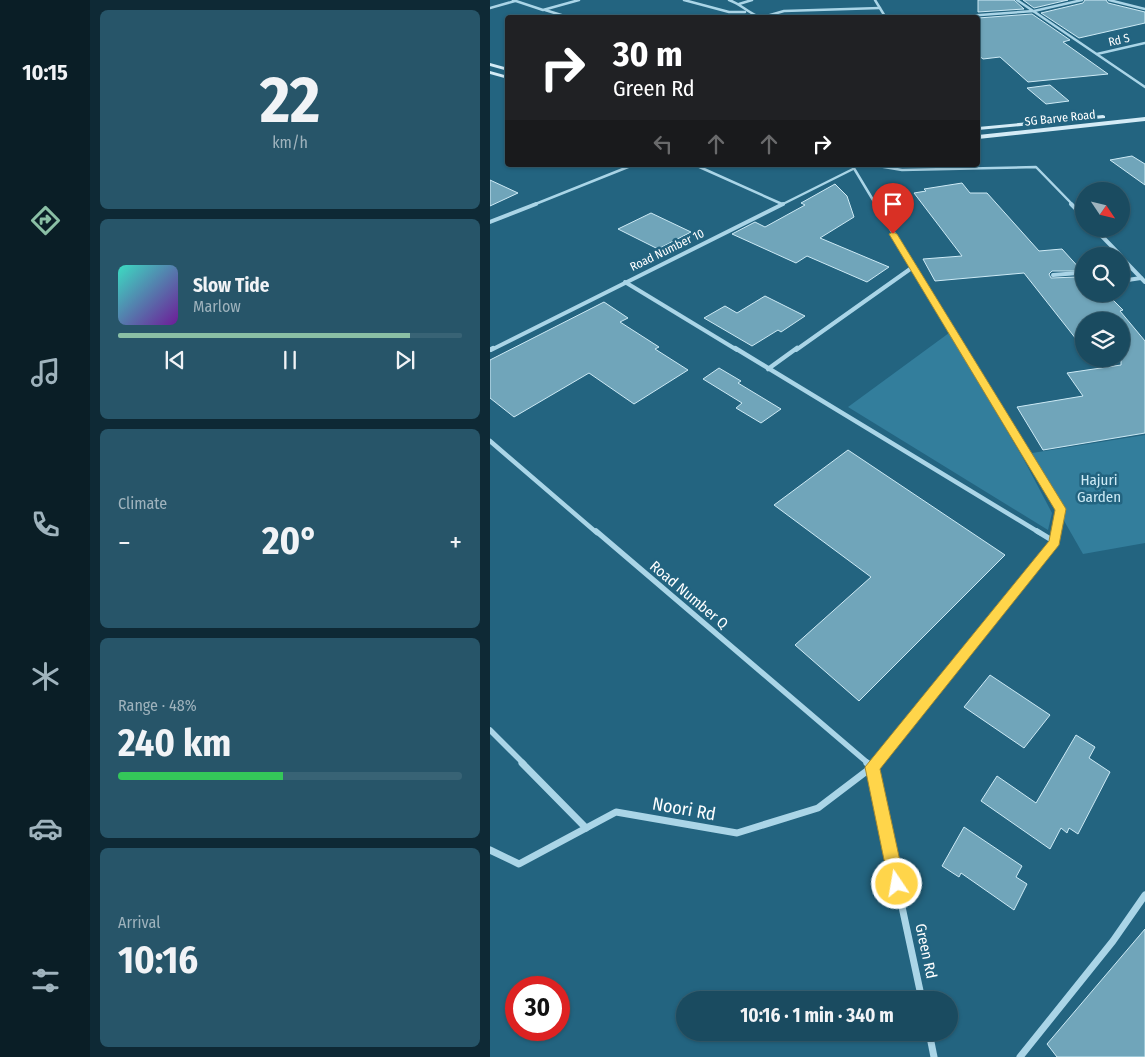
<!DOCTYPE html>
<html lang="en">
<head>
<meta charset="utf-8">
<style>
	body { margin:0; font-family:"Fira Sans Condensed",sans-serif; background:#275569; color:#f1f3f6; height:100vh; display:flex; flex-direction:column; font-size:19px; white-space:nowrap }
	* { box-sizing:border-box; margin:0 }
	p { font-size:16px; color:#9fb3bd }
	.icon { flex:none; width:28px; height:28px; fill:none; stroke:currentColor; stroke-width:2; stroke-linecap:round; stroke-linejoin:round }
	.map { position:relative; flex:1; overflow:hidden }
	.sheet { display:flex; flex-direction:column; gap:10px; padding:10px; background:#0e2935; width:400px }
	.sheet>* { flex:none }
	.top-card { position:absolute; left:15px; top:15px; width:475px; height:152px; border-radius:5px; box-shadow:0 1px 4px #0004,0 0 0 1px #386375; background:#202124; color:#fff; overflow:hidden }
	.needle { width:32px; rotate:125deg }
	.controls { position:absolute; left:585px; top:182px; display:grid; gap:10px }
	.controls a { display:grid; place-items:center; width:55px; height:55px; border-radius:50%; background:#1a4b60; box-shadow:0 1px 4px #0004,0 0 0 1px #386375; font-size:25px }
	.speed { position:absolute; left:15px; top:976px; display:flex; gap:10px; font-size:25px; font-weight:700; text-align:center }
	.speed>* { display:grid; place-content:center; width:65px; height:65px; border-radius:50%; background:#1a4b60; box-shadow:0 1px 4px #0004,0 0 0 1px #386375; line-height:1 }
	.speed .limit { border:8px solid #d22; background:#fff; color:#111 }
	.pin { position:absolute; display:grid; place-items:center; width:42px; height:42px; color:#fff; margin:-51px -21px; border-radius:50% 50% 50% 0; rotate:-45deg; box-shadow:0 0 5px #0007 }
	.pin .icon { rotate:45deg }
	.me { position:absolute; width:55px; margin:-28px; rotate:348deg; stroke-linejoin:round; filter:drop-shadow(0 0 4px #0008) }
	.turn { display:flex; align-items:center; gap:18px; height:105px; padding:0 25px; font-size:22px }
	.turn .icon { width:65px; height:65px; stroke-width:2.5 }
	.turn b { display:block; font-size:35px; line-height:42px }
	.lanes { display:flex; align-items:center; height:48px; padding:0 25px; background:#0003; justify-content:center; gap:25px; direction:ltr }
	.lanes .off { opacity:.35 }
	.big { font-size:38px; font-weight:700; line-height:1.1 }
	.sheet .widget { flex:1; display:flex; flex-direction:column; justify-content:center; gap:8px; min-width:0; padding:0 18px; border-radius:8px; background:#275569 }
	.sheet .dial { align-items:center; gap:0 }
	.dial b { font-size:65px; line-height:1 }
	.song { display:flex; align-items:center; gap:15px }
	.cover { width:60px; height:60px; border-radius:8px; background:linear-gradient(135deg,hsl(170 70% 55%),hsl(280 70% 35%)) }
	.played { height:5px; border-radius:2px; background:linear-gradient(90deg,#8abfa5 85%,#386375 85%) }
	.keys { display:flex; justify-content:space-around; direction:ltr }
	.heat { display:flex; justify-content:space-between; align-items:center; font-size:28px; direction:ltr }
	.charge { height:8px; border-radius:4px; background:linear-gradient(90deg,#34c759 48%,#386375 0) }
	.trip { position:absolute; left:186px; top:991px; width:282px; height:50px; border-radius:25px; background:#1a4b60; box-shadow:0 1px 4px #0004,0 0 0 1px #386375; font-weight:700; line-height:50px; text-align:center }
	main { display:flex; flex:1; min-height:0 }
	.tab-bar { display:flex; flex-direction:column; width:90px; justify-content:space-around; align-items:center; background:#0a1e26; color:#9fb3bd }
	.tab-bar .icon { width:35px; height:35px }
	.tab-bar .current { color:#8abfa5 }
	.tab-bar b { font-size:22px; color:#f1f3f6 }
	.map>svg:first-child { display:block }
</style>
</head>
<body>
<main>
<nav class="tab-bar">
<b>10:15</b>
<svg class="icon current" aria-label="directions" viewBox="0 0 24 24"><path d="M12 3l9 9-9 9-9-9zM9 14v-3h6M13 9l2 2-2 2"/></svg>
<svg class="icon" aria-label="music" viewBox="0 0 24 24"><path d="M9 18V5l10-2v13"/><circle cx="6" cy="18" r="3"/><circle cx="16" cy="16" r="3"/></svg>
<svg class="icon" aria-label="phone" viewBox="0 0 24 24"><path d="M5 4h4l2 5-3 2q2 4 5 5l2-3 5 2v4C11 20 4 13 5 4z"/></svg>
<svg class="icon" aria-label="climate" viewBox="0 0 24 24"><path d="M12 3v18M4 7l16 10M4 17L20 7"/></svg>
<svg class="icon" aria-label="car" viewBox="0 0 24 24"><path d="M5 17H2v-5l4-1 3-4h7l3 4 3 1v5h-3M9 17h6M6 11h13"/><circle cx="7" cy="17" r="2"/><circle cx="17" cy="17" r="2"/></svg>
<svg class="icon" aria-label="filters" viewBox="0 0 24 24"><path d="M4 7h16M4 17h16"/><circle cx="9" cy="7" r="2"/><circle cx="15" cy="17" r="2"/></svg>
</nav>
<section class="sheet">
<div class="widget dial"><b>22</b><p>km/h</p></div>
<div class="widget">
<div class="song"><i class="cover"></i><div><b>Slow Tide</b><p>Marlow</p></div></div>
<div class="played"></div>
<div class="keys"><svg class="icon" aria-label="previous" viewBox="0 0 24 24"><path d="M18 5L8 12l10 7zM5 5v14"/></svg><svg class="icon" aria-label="pause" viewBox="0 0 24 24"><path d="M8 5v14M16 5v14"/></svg><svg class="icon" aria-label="next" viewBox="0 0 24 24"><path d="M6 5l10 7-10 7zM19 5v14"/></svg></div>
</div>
<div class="widget"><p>Climate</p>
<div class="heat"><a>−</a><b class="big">20°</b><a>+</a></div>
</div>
<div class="widget"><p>Range · 48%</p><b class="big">240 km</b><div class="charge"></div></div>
<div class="widget"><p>Arrival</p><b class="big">10:16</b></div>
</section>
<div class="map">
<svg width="655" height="1057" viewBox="0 0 655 1057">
	<rect width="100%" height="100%" fill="#236480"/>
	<g fill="#337e9c">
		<polygon points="459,333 533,458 562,513 558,530 358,407"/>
		<polygon points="655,435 655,543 593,554 536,454"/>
	</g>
	<g fill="#70a5ba" stroke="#cdeaf5">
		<polygon points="488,0 524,0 534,9 488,12"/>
		<polygon points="533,0 578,0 544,8"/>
		<polygon points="595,0 616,0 618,3 655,12 655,23 589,38 551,13 593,3"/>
		<polygon points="542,14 580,40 573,42 618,74 538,82 510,57 493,59 488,55 488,18"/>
		<polygon points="560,85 579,101 556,104 537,88"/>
		<polygon points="642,156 655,164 655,185 620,160"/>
		<polygon points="0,180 28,193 0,206"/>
		<polygon points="472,183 480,193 497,193 549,251 572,249 592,271 562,271 559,274 561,278 587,277 594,280 594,294 617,294 633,310 630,311 655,341 655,433 553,450 527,407 593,396 577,373 631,365 631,321 594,321 594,349 534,273 445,281 433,259 472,256 424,193 436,191 434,189"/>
		<polygon points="345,184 357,196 364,217 330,238 399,267 377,282 317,256 306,263 242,234 265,222 275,227 315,205 311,203"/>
		<polygon points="161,213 201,232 168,249 128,229"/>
		<polygon points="275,296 315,316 291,332 288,330 262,346 214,318 235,306 247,313"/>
		<polygon points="114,302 138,318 130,322 169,347 165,349 198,370 144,404 99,373 24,417 0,398 0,360"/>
		<polygon points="229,368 251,381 248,383 291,409 271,423 246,408 252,403 213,379"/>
		<polygon points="358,450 515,555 369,701 305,645 381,577 284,505"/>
		<polygon points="500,675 560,715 534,748 474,707"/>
		<polygon points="586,735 605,747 599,758 620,772 588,834 579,828 577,833 571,828 560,849 491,801 507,776 546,803"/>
		<polygon points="474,827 532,866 526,877 537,884 524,910 471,873 469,877 452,866"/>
		<polygon points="655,929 655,1057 567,1057 557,1044"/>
	</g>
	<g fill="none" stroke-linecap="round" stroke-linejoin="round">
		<g stroke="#aad5e7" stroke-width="2.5">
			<polyline points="23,0 53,10 89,0"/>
			<polyline points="194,0 239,12 255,12"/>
			<path d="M239 0C253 5 256 12 270 17"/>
			<polyline points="385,0 396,18"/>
			<polyline points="527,0 655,87"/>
			<polyline points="619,0 655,9"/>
			<polyline points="249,4 262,0"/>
			<polyline points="0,8 25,1"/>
			<polyline points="55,10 81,18"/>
			<polyline points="270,18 294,11 390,8"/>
			<polyline points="449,18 544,11 592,0"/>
			<polyline points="607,54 655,43"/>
			<polyline points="205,165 292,204"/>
			<polyline points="362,165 386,205"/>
			<polyline points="382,165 412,170 546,167 583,205"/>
			<polyline points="43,205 143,165"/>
			<polyline points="291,205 363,169"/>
		</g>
		<g stroke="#aad5e7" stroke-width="4">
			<polyline points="386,204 474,350"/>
			<polyline points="581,204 594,217"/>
			<polyline points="0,222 46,204"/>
			<polyline points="605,229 631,256"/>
			<polyline points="631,257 655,282"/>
			<polyline points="563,275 588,273 594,276"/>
			<polyline points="631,281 651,278"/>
			<polyline points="135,282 247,350"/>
			<polyline points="1,350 293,204"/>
			<polyline points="306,350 423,267"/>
		</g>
		<g stroke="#aad5e7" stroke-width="4.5">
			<polyline points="245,348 550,533"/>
			<polyline points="473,348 571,509 567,533"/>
			<polyline points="0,350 3,348"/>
			<polyline points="278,369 307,348"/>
			<polyline points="0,441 107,533"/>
		</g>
		<g stroke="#aad5e7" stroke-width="5.5">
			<polyline points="106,531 379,764"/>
			<polyline points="547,531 565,542"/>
			<polyline points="0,730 34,764"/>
			<polyline points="384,764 565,542 567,531"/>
		</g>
		<g stroke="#aad5e7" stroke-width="7">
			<polyline points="32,763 96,828"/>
			<polyline points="385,763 382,767 432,1000"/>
			<polyline points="0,850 29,864 126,812 247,833 328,808 382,767 377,763"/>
			<polyline points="439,1032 444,1057"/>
			<polyline points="530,1057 623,941 655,895"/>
		</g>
		<g fill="#d4ebf6" fill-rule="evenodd">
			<polygon points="0,63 18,68 18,71 0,66"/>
			<polygon points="0,71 18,76 18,79 0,74"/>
			<polygon points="613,115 615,116 615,118 488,130 488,127"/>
			<polygon points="655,117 655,121 488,139 488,135"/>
		</g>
	</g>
	<polygon fill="#ffd54a" stroke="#a68a30" points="403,232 407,234 576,509 569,545 390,769 415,884 413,889 407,892 402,889 399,884 375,767 559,541 565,510 399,234"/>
	<g text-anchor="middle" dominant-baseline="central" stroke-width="5" stroke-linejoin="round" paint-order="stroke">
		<g font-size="12" fill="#fff" stroke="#236480">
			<text transform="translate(629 40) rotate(-13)">Rd S</text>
			<text transform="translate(570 118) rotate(-6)">SG Barve Road</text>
			<text transform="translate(177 250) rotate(-26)">Road Number 10</text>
		</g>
		<g font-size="15" fill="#cdeaf5" stroke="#236480">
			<text x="609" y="480">Hajuri<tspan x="609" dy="17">Garden</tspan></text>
		</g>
		<g font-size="15" fill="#fff" stroke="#236480">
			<text transform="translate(199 595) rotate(40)">Road Number Q</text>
			<text transform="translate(436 951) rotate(78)">Green Rd</text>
		</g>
		<g font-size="18" fill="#fff" stroke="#236480">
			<text transform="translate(194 809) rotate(10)">Noori Rd</text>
		</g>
	</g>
</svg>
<div class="controls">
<a><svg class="needle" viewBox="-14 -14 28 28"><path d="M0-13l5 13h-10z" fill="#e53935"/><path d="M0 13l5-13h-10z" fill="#9fb3bd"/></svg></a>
<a><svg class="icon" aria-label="search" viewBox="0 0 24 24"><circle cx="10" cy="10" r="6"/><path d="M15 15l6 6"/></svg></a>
<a><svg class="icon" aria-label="layers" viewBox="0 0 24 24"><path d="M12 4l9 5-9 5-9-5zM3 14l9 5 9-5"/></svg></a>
</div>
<div class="speed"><div class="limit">30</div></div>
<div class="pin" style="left:403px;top:234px;background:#d93025"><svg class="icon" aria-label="arrive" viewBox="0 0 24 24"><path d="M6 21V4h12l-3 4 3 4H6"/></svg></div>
<svg class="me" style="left:407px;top:884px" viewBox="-20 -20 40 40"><circle r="17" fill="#ffd54a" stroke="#fff" stroke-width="3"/><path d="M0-11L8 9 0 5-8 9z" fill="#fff"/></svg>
<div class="trip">10:16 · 1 min · 340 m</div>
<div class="top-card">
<div class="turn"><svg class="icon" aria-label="right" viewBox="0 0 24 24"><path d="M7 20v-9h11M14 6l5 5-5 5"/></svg><div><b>30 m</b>Green Rd</div></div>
<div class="lanes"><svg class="icon off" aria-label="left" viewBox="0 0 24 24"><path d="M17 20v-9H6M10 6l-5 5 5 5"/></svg><svg class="icon off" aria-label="ahead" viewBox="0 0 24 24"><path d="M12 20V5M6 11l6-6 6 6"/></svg><svg class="icon off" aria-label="ahead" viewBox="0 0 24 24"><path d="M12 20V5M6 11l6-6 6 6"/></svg><svg class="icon" aria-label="right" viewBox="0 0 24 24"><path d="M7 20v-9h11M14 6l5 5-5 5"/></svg></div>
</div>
</div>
</main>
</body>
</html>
